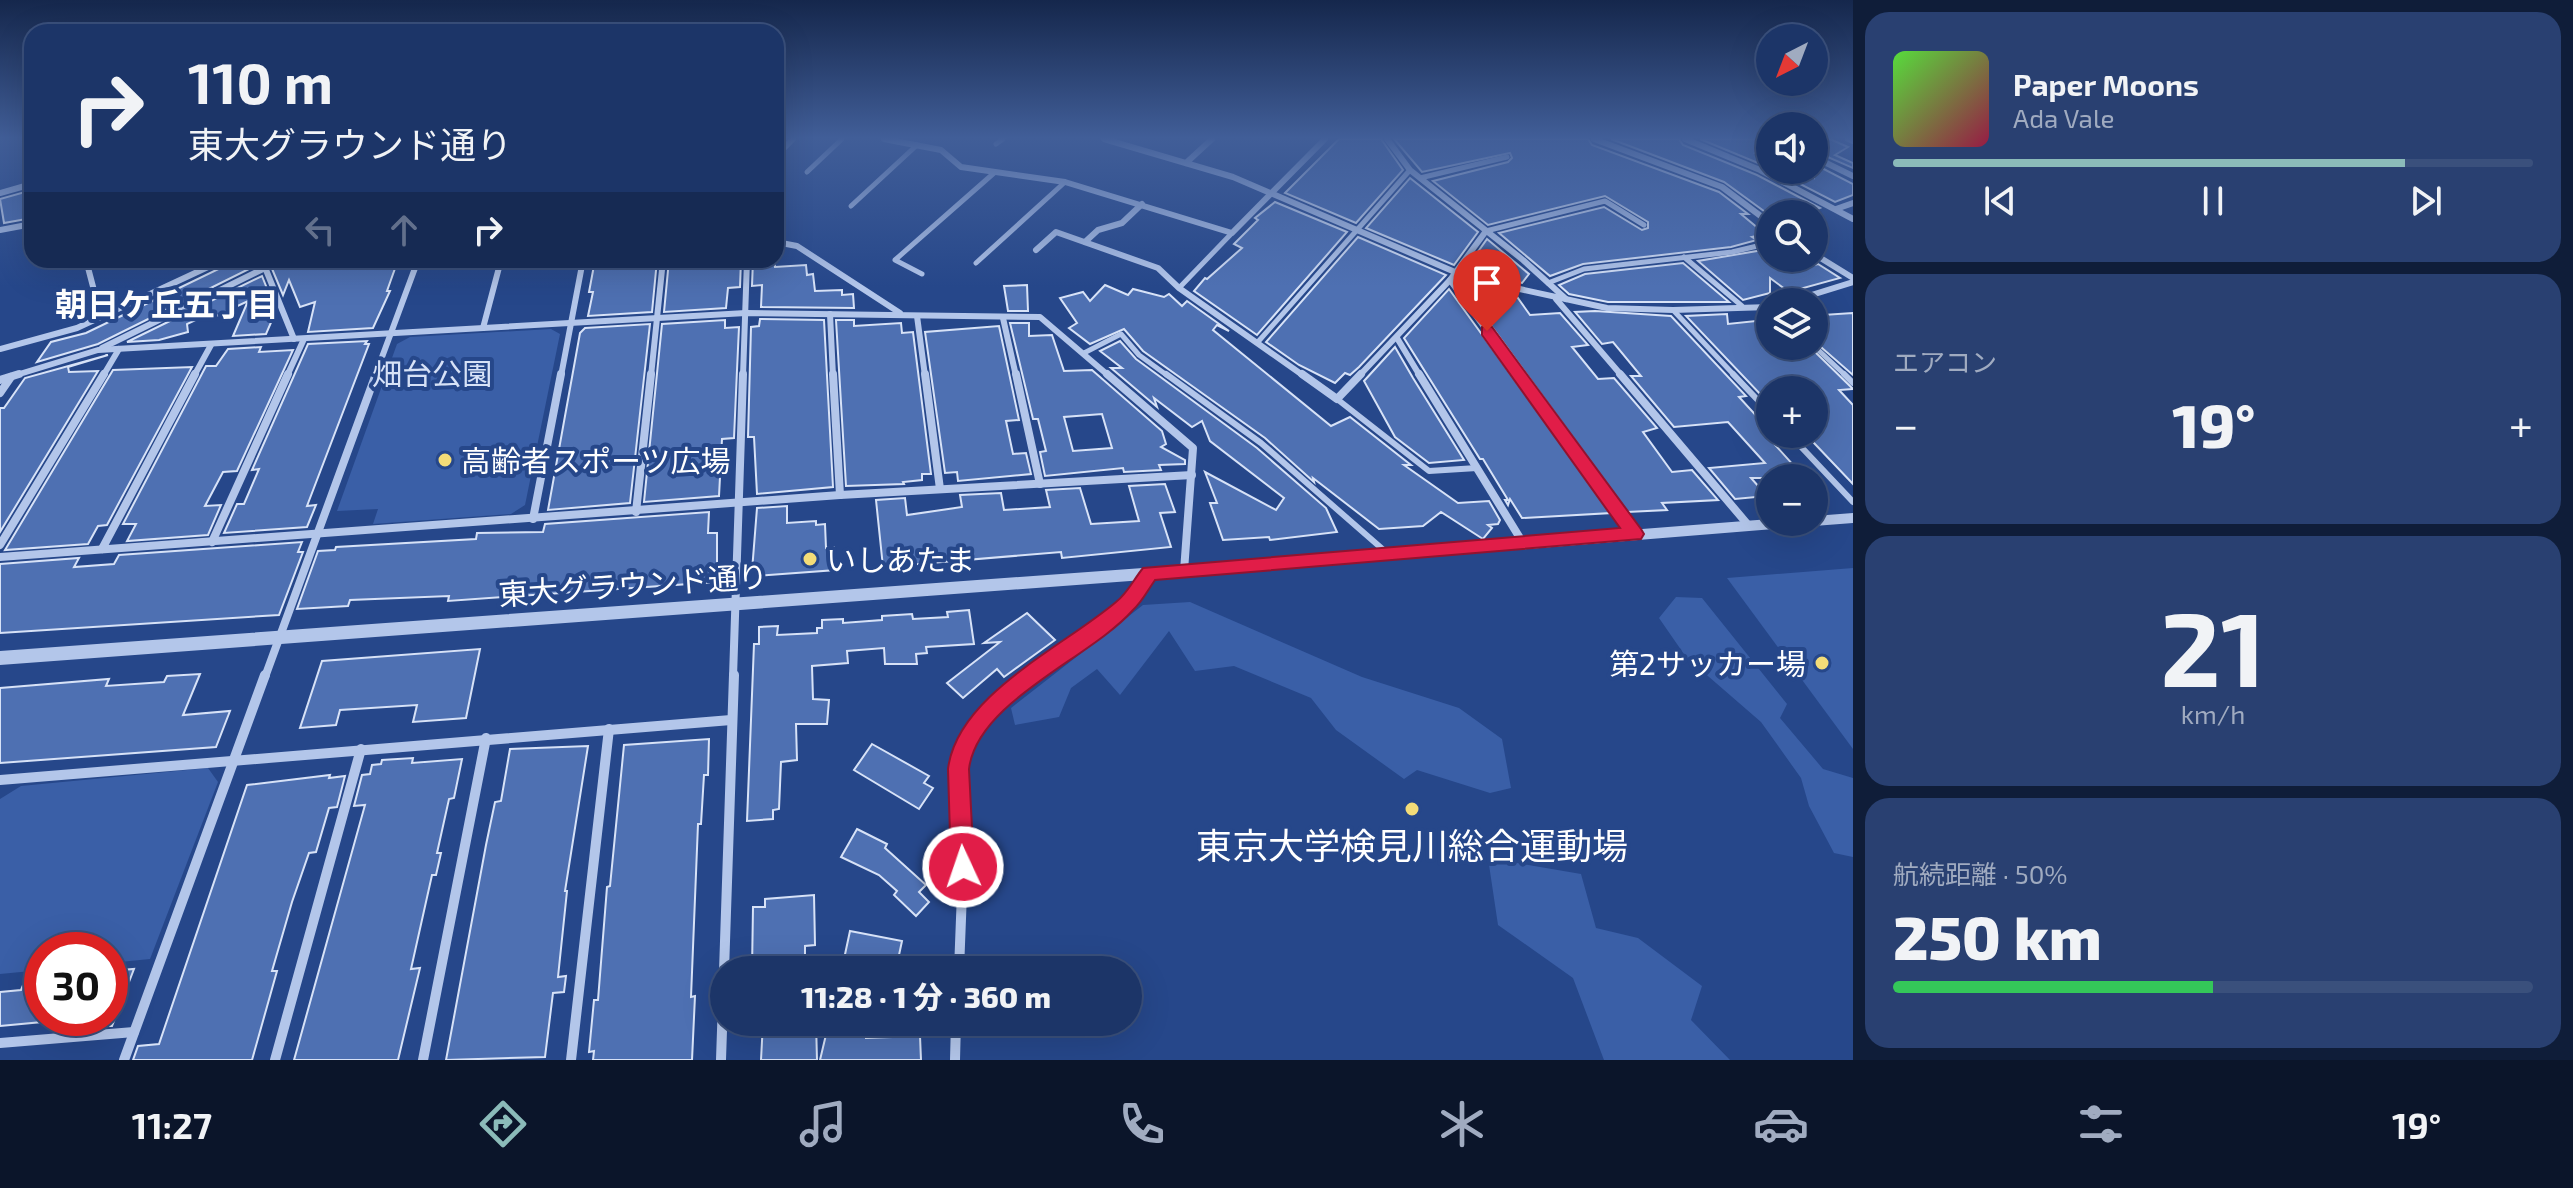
<!DOCTYPE html>
<html lang="ja">
<head>
<meta charset="utf-8">
<style>
	body { margin:0; font-family:"Exo 2","Noto Sans JP",sans-serif; background:#294071; color:#f1f3f6; height:100vh; display:flex; flex-direction:column; font-size:30px; white-space:nowrap }
	* { box-sizing:border-box; margin:0 }
	p { font-size:26px; color:#a0abc0 }
	.icon { flex:none; width:44px; height:44px; fill:none; stroke:currentColor; stroke-width:2; stroke-linecap:round; stroke-linejoin:round }
	.map { position:relative; flex:1; overflow:hidden }
	.panel { display:flex; flex-direction:column; gap:12px; padding:12px; background:#0f1d39; width:720px }
	.panel>* { flex:none }
	.hud { position:absolute; left:24px; top:24px; width:760px; height:244px; border-radius:24px; box-shadow:0 8px 32px #0002,0 0 0 2px #3a507c; background:#1c3568; color:#f1f3f6; overflow:hidden }
	.needle { width:52px; rotate:222deg }
	.buttons { position:absolute; left:1756px; top:24px; display:grid; gap:16px }
	.buttons a { display:grid; place-items:center; width:72px; height:72px; border-radius:50%; background:#1c3568; box-shadow:0 8px 32px #0002,0 0 0 2px #3a507c; font-size:40px }
	.speed { position:absolute; left:24px; top:932px; display:flex; gap:16px; font-size:40px; font-weight:700; text-align:center }
	.speed>* { display:grid; place-content:center; width:104px; height:104px; border-radius:50%; background:#1c3568; box-shadow:0 8px 32px #0002,0 0 0 2px #3a507c; line-height:1 }
	.speed .limit { border:12px solid #d22; background:#fff; color:#111 }
	.pin { position:absolute; display:grid; place-items:center; width:68px; height:68px; color:#fff; margin:-82px -34px; border-radius:50% 50% 50% 0; rotate:-45deg; box-shadow:0 0 8px #0007 }
	.pin .icon { rotate:45deg }
	.me { position:absolute; width:88px; margin:-44px; rotate:357deg; stroke-linejoin:round; filter:drop-shadow(0 0 6px #0008) }
	.turn { display:flex; align-items:center; gap:28px; height:168px; padding:0 32px; font-size:36px }
	.turn .icon { width:104px; height:104px; stroke-width:2.5 }
	.turn b { display:block; font-size:56px; line-height:68px }
	.lanes { display:flex; align-items:center; height:76px; padding:0 32px; background:#0003; justify-content:center; gap:40px; direction:ltr }
	.lanes .off { opacity:.35 }
	.big { font-size:60px; font-weight:800; line-height:1.1 }
	.panel .widget { flex:1; display:flex; flex-direction:column; justify-content:center; gap:12px; min-width:0; padding:0 28px; border-radius:24px; background:#294071 }
	.panel .dial { align-items:center; gap:0 }
	.dial b { font-size:104px; line-height:1 }
	.song { display:flex; align-items:center; gap:24px }
	.cover { width:96px; height:96px; border-radius:12px; background:linear-gradient(135deg,hsl(110 70% 55%),hsl(340 70% 35%)) }
	.played { height:8px; border-radius:4px; background:linear-gradient(90deg,#8bbbb9 80%,#3a507c 80%) }
	.keys { display:flex; justify-content:space-around; direction:ltr }
	.heat { display:flex; justify-content:space-between; align-items:center; font-size:44px; direction:ltr }
	.charge { height:12px; border-radius:6px; background:linear-gradient(90deg,#34c759 50%,#3a507c 0) }
	.trip { position:absolute; left:710px; top:956px; width:432px; height:80px; border-radius:40px; background:#1c3568; box-shadow:0 8px 32px #0002,0 0 0 2px #3a507c; font-weight:800; line-height:80px; text-align:center }
	.tabs { display:flex; height:128px; justify-content:space-around; align-items:center; background:#0b152a; color:#a0abc0 }
	.tabs .icon { width:56px; height:56px }
	.tabs .active { color:#8bbbb9 }
	.tabs b { font-size:36px; color:#f1f3f6 }
	main { display:flex; flex:1; min-height:0 }
	.map>svg:first-child { display:block }
</style>
</head>
<body>
<main>
<div class="map">
<svg width="1853" height="1060" viewBox="0 0 1853 1060">
	<rect width="100%" height="100%" fill="#26478a"/>
	<g fill="#3a5fa7">
		<polygon points="551,329 560,334 525,505 511,514 373,524 378,509 337,511 397,344 410,337"/>
		<polygon points="1853,568 1853,749 1727,578"/>
		<polygon points="1676,597 1702,598 1787,704 1780,718 1823,769 1853,778 1853,857 1834,853 1809,806 1801,778 1761,722 1686,657 1659,618"/>
		<polygon points="1190,602 1362,677 1459,708 1502,739 1511,788 1490,793 1417,770 1404,779 1336,730 1311,698 1234,666 1195,671 1169,631 1120,695 1097,669 1071,688 1059,717 1015,725 1011,708 1143,605"/>
		<polygon points="208,768 218,782 150,959 110,963 110,950 42,950 42,970 0,974 0,799 21,786"/>
		<polygon points="1488,858 1581,874 1596,928 1638,938 1702,986 1691,1020 1730,1060 1604,1060 1573,978 1498,925"/>
	</g>
	<g fill="#4e70b2" stroke="#d7e2f7" stroke-width="2" fill-rule="evenodd">
		<polygon points="1339,139 1381,139 1403,170 1356,223 1285,193"/>
		<polygon points="1394,139 1588,139 1592,145 1719,192 1748,214 1741,214 1765,234 1752,237 1757,240 1731,247 1583,264 1550,276 1499,233 1604,207 1642,230 1648,228 1648,222 1605,196 1488,225 1433,181 1508,162 1512,158 1510,153 1422,172"/>
		<polygon points="1611,139 1679,139 1683,145 1757,175 1820,208 1807,214 1768,214 1724,182"/>
		<polygon points="1700,139 1770,139 1755,153 1770,159 1770,168"/>
		<polygon points="1814,139 1830,139 1848,147 1835,155 1853,163 1853,168 1814,151"/>
		<polygon points="1814,164 1853,184 1853,195 1835,202 1773,170 1796,170 1814,178"/>
		<polygon points="1410,178 1478,232 1454,265 1366,228"/>
		<polygon points="32,190 32,218 4,223 0,199"/>
		<polygon points="1275,202 1347,232 1257,335 1194,291 1205,278 1207,279 1242,248 1234,244 1258,220 1255,218"/>
		<polygon points="1358,237 1446,275 1359,367 1350,375 1345,373 1335,383 1299,365 1266,342"/>
		<polygon points="1487,239 1529,274 1522,283 1465,270"/>
		<polygon points="1769,249 1770,258 1782,258 1798,269 1818,264 1840,278 1789,292 1770,278 1770,293 1743,300 1698,261"/>
		<polygon points="237,260 245,260 253,267 98,344 37,362 51,342 86,333"/>
		<polygon points="282,260 398,260 387,291 390,291 373,328 308,332 315,302 300,307 289,280 283,295 270,264"/>
		<polygon points="595,260 657,260 652,312 588,316 593,292 589,292"/>
		<polygon points="669,260 741,260 740,287 728,288 726,308 664,312"/>
		<polygon points="753,260 774,260 775,267 806,265 807,275 813,274 815,291 842,290 842,295 853,294 854,308 761,307 762,285 752,286"/>
		<polygon points="1683,263 1729,302 1608,302 1569,294 1559,285 1585,274"/>
		<polygon points="262,276 276,311 266,334 233,336 248,301 212,318 208,314 187,324 188,332 159,340 127,342"/>
		<polygon points="1458,280 1515,294 1530,315 1560,313 1588,345 1572,347 1598,379 1614,378 1657,428 1643,432 1672,472 1692,470 1718,500 1662,503 1667,510 1627,512"/>
		<polygon points="1027,285 1028,311 1008,311 1004,286"/>
		<polygon points="1105,285 1128,295 1133,289 1164,297 1169,294 1182,306 1187,301 1229,331 1217,325 1213,330 1331,426 1350,417 1411,465 1404,465 1458,503 1489,501 1500,520 1498,524 1488,525 1492,528 1483,539 1441,512 1423,526 1379,529 1313,478 1314,482 1265,438 1143,351 1124,329 1090,344 1069,328 1077,323 1060,298 1083,292 1090,301"/>
		<polygon points="1449,289 1512,376 1611,513 1522,518 1510,499 1508,505 1505,500 1508,500 1483,459 1480,459 1404,338"/>
		<polygon points="1595,311 1671,316 1746,396 1739,397 1762,422 1758,426 1805,478 1751,478 1767,496 1735,499 1709,468 1765,463 1728,422 1674,427 1631,376 1641,376 1613,342 1602,344 1575,312"/>
		<polygon points="1853,313 1853,375 1814,341 1814,321 1827,319 1822,315"/>
		<polygon points="1727,314 1728,324 1756,321 1763,327 1770,326 1770,346 1809,346 1853,389 1839,390 1853,405 1853,484 1814,443 1814,390 1770,390 1770,394 1761,395 1686,316"/>
		<polygon points="760,319 824,320 833,487 757,494 754,437 748,437 751,327 759,326"/>
		<polygon points="725,320 725,328 739,327 737,370 734,438 722,439 719,496 644,502 662,324"/>
		<polygon points="836,320 854,320 854,326 901,323 902,333 913,332 931,474 922,474 922,480 903,482 904,484 846,486"/>
		<path d="M1010 323H1029V336L1052 335 1064 371 1092 370 1162 431 1166 444 1161 447 1185 460V464L1159 465 1161 470 1124 472 1123 468 1045 476 1040 452 1046 451 1038 419H1033ZM1102 414 1112 448 1073 451 1064 417Z"/>
		<polygon points="650,324 630,503 548,510 580,333 585,328"/>
		<polygon points="999,326 1019,420 1006,421 1013,454 1026,453 1031,474 958,481 957,472 945,473 925,332"/>
		<polygon points="367,341 365,344 369,344 307,506 316,505 307,527 224,533 237,504 244,504 259,469 252,470 308,344"/>
		<polygon points="1120,341 1136,359 1257,448 1326,508 1337,532 1270,540 1269,537 1223,540 1210,503 1217,503 1205,472 1276,510 1284,498 1210,441 1202,421 1192,427 1154,398 1157,407 1111,368 1122,368 1100,351"/>
		<polygon points="261,347 259,352 293,350 237,471 223,472 205,506 221,505 208,535 127,541 136,524 123,524 206,366 216,366 228,349"/>
		<polygon points="1395,347 1413,378 1464,460 1429,463 1395,437 1364,381"/>
		<polygon points="108,355 68,367 69,372 98,371 0,532 0,408 4,408 25,378"/>
		<polygon points="192,367 107,525 98,526 88,544 5,550 113,370"/>
		<polygon points="1165,484 1175,512 1160,513 1171,547 1062,558 1061,552 883,567 876,500 905,498 907,515 962,507 960,495 1001,493 1004,510 1050,507 1046,490 1080,488 1091,524 1139,521 1129,486"/>
		<polygon points="787,506 787,523 816,521 816,525 825,524 826,548 834,547 836,570 757,576 757,571 752,571 757,508"/>
		<polygon points="709,512 708,533 717,533 717,582 448,601 449,596 350,600 348,606 297,609 318,551 335,550 336,547 476,539 477,533 543,532 545,524"/>
		<polygon points="302,542 298,552 303,552 279,615 0,633 0,564 79,558 74,567 114,564 119,555"/>
		<polygon points="969,610 974,644 926,647 927,653 916,654 917,664 885,664 884,648 847,651 848,663 812,666 813,699 829,700 827,724 796,724 797,760 781,762 779,809 773,810 773,819 747,821 754,644 759,644 759,627 778,626 777,635 817,633 817,628 822,628 822,620 843,619 843,623 882,620 882,616 912,614 913,619 948,617 947,612"/>
		<polygon points="1027,613 1055,640 1004,677 997,669 963,698 947,683 1000,642 984,643"/>
		<polygon points="480,649 466,718 413,722 417,705 340,710 336,725 300,728 322,661"/>
		<polygon points="200,674 183,715 230,711 216,747 0,763 0,688 109,679 106,686 164,682 167,676"/>
		<polygon points="709,739 708,775 704,775 701,824 698,824 691,997 695,996 692,1060 593,1060 594,1051 589,1052 594,1000 598,1000 607,887 610,886 624,745"/>
		<polygon points="872,744 929,776 924,783 933,788 919,809 854,770"/>
		<polygon points="588,746 565,891 567,891 558,977 566,976 564,992 553,993 545,1057 446,1060 486,845 495,802 501,801 510,749"/>
		<polygon points="413,758 412,763 462,759 454,798 449,799 437,853 441,853 436,875 432,875 411,969 420,968 398,1060 294,1060 365,805 354,806 362,775 370,774 372,765 381,764 382,760"/>
		<polygon points="330,775 329,778 345,776 337,807 329,808 316,852 309,853 292,902 272,971 277,971 252,1060 133,1060 138,1046 159,1044 247,785"/>
		<polygon points="857,829 887,844 885,848 926,885 919,892 929,902 916,916 894,895 897,891 879,875 841,857"/>
		<polygon points="814,895 815,945 805,946 805,970 752,970 753,907 765,907 765,899"/>
		<polygon points="850,931 902,941 896,969 844,959"/>
		<polygon points="134,969 112,1026 110,1026 110,971"/>
		<polygon points="42,982 42,1022 0,1026 0,992 21,990 24,983"/>
		<polygon points="763,1022 816,1022 817,1060 761,1060"/>
		<polygon points="829,1022 866,1022 866,1038 920,1036 921,1060 820,1060"/>
	</g>
	<g fill="none" stroke-linecap="round" stroke-linejoin="round">
		<g stroke="#b3c6ea" stroke-width="5">
			<polyline points="996,144 1003,139"/>
			<polyline points="807,172 842,139"/>
			<polyline points="1420,178 1507,157"/>
			<polyline points="851,206 917,145"/>
			<polyline points="1486,231 1605,201 1644,225"/>
			<polyline points="1684,257 1742,306"/>
			<polyline points="976,263 1065,182"/>
			<polyline points="922,274 895,260 994,173"/>
			<polyline points="1548,283 1584,269 1732,252 1770,243"/>
			<polyline points="1179,288 1232,233"/>
			<polyline points="1673,310 1735,376"/>
			<polyline points="1257,343 1410,170"/>
			<polyline points="1814,346 1846,376"/>
			<polyline points="1084,353 1121,334 1139,355 1168,376"/>
		</g>
		<g stroke="#b3c6ea" stroke-width="6">
			<polyline points="1166,374 1261,443 1387,553"/>
			<polyline points="1733,374 1770,413"/>
			<polyline points="1844,374 1853,383"/>
			<polyline points="1337,399 1429,471 1477,468"/>
			<polyline points="1789,434 1853,502"/>
		</g>
		<g stroke="#b3c6ea" stroke-width="6">
			<polyline points="884,139 941,150 961,167 1065,182 1232,233 1325,139"/>
			<polyline points="1104,139 1233,177 1469,278 1607,308 1673,310 1770,307"/>
			<polyline points="1387,139 1410,170 1523,260 1566,299"/>
			<polyline points="1594,139 1722,187 1770,223"/>
			<polyline points="1685,139 1760,170 1853,219"/>
			<polyline points="1848,139 1853,141"/>
			<polyline points="776,156 793,139"/>
			<polyline points="1814,157 1853,176"/>
			<polyline points="1186,163 1212,139"/>
			<polyline points="0,193 32,184"/>
			<polyline points="1836,209 1853,203"/>
			<polyline points="0,230 32,224"/>
			<polyline points="776,242 797,246 900,313"/>
			<polyline points="1085,242 1098,230 1122,223 1142,204"/>
			<polyline points="1036,250 1056,232 1158,268 1179,288 1304,376"/>
			<polyline points="1814,254 1853,278"/>
			<polyline points="86,260 101,317"/>
			<polyline points="262,260 294,339"/>
			<polyline points="1450,280 1520,376"/>
			<polyline points="1556,299 1622,376"/>
			<polyline points="1789,302 1853,282"/>
			<polyline points="830,314 833,376"/>
			<polyline points="917,316 925,376"/>
			<polyline points="1003,318 1016,376"/>
			<polyline points="483,328 501,260"/>
			<polyline points="1397,338 1420,376"/>
			<polyline points="102,348 265,268"/>
			<polyline points="0,349 77,328 223,260"/>
			<polyline points="13,376 98,350 746,313 1040,317 1109,376"/>
			<polyline points="103,376 119,349"/>
			<polyline points="194,376 211,345"/>
			<polyline points="287,376 304,339"/>
			<polyline points="375,376 418,260"/>
			<polyline points="561,376 583,260"/>
			<polyline points="651,376 663,260"/>
			<polyline points="743,376 747,260"/>
			<polyline points="1359,376 1450,280 1486,231"/>
		</g>
		<g stroke="#b3c6ea" stroke-width="8">
			<polyline points="833,374 840,495"/>
			<polyline points="925,374 940,489"/>
			<polyline points="1016,374 1040,484"/>
			<polyline points="1107,374 1193,448 1184,571"/>
			<polyline points="1302,374 1337,399 1361,374"/>
			<polyline points="1419,374 1523,543"/>
			<polyline points="1519,374 1635,534"/>
			<polyline points="1620,374 1749,526"/>
			<polyline points="0,380 19,374"/>
			<polyline points="0,393 11,377"/>
			<polyline points="636,512 651,374"/>
			<polyline points="533,519 561,374"/>
			<polyline points="212,542 288,374"/>
			<polyline points="0,545 104,374"/>
			<polyline points="102,549 195,374"/>
			<polyline points="0,557 840,495 1192,475"/>
			<polyline points="265,677 376,374"/>
			<polyline points="733,677 743,374"/>
			<polyline points="1031,677 1126,606 1149,573"/>
		</g>
		<g stroke="#b3c6ea" stroke-width="10">
			<polyline points="0,780 731,720"/>
			<polyline points="959,970 963,867 960,754 972,730 997,703 1034,675"/>
			<polyline points="0,1043 134,1032"/>
			<polyline points="124,1060 265,675"/>
			<polyline points="275,1060 361,749"/>
			<polyline points="423,1060 486,738"/>
			<polyline points="571,1060 609,729"/>
			<polyline points="721,1060 734,675"/>
			<polyline points="955,1060 956,1022"/>
		</g>
		<g fill="#b3c6ea" fill-rule="evenodd">
			<polygon points="1853,513 1853,523 1814,526 1808,522 1814,522 1814,516"/>
			<polygon points="1770,519 1770,522 1804,522 1802,526 1797,527 1184,577 0,665 0,651 1184,565"/>
		</g>
	</g>
	<linearGradient id="sky" x2="0" y2="1"><stop stop-color="#15274c"/><stop offset="0.48" stop-color="#415e98"/><stop offset="1" stop-color="#415e98" stop-opacity="0"/></linearGradient>
	<rect width="1853" height="287" fill="url(#sky)"/>
	<path fill="#e11d48" stroke="#92132f" stroke-width="2" d="M1487 326 1492 327 1641 529 1644 534 1641 539 1155 580C1148 590 1142 602 1133 610 1091 658 977 701 969 769L974 867 971 875 963 878 955 875 951 867 948 769C957 695 1063 647 1116 602 1127 594 1134 579 1143 568L1620 528 1482 335V327Z"/>
	<g fill="#f3dc78" stroke="#26478a" stroke-width="3">
		<circle cx="445" cy="460" r="8"/>
		<circle cx="810" cy="559" r="8"/>
		<circle cx="1822" cy="663" r="8"/>
		<circle cx="1412" cy="809" r="8"/>
	</g>
	<g text-anchor="middle" dominant-baseline="central" stroke-width="8" stroke-linejoin="round" paint-order="stroke">
		<g font-size="30" fill="#d7e2f7" stroke="#26478a">
			<text x="432" y="373">畑台公園</text>
		</g>
		<g font-size="30" fill="#fff" stroke="#26478a" text-anchor="start">
			<text x="461" y="460">高齢者スポーツ広場</text>
			<text x="826" y="559">いしあたま</text>
			<text x="1806" y="663" text-anchor="end">第2サッカー場</text>
		</g>
		<g font-size="30" fill="#fff" stroke="#26478a">
			<text transform="translate(633 584) rotate(-4)">東大グラウンド通り</text>
		</g>
		<g font-size="32" font-weight="bold" fill="#fff" stroke="#26478a">
			<text x="167" y="303">朝日ケ丘五丁目</text>
		</g>
		<g font-size="36" fill="#fff" stroke="#26478a">
			<text x="1412" y="844">東京大学検見川総合運動場</text>
		</g>
	</g>
</svg>
<div class="buttons">
<a><svg class="needle" viewBox="-14 -14 28 28"><path d="M0-13l5 13h-10z" fill="#e53935"/><path d="M0 13l5-13h-10z" fill="#a0abc0"/></svg></a>
<a><svg class="icon" aria-label="sound" viewBox="0 0 24 24"><path d="M4 9h4l5-4v14l-5-4H4zM17 9q2 3 0 6"/></svg></a>
<a><svg class="icon" aria-label="search" viewBox="0 0 24 24"><circle cx="10" cy="10" r="6"/><path d="M15 15l6 6"/></svg></a>
<a><svg class="icon" aria-label="layers" viewBox="0 0 24 24"><path d="M12 4l9 5-9 5-9-5zM3 14l9 5 9-5"/></svg></a>
<a>+</a>
<a>−</a>
</div>
<div class="speed"><div class="limit">30</div></div>
<div class="pin" style="left:1487px;top:331px;background:#d93025"><svg class="icon" aria-label="arrive" viewBox="0 0 24 24"><path d="M6 21V4h12l-3 4 3 4H6"/></svg></div>
<svg class="me" style="left:963px;top:867px" viewBox="-20 -20 40 40"><circle r="17" fill="#e11d48" stroke="#fff" stroke-width="3"/><path d="M0-11L8 9 0 5-8 9z" fill="#fff"/></svg>
<div class="trip">11:28 · 1 分 · 360 m</div>
<div class="hud">
<div class="turn"><svg class="icon" aria-label="right" viewBox="0 0 24 24"><path d="M7 20v-9h11M14 6l5 5-5 5"/></svg><div><b>110 m</b>東大グラウンド通り</div></div>
<div class="lanes"><svg class="icon off" aria-label="left" viewBox="0 0 24 24"><path d="M17 20v-9H6M10 6l-5 5 5 5"/></svg><svg class="icon off" aria-label="ahead" viewBox="0 0 24 24"><path d="M12 20V5M6 11l6-6 6 6"/></svg><svg class="icon" aria-label="right" viewBox="0 0 24 24"><path d="M7 20v-9h11M14 6l5 5-5 5"/></svg></div>
</div>
</div>
<section class="panel">
<div class="widget">
<div class="song"><i class="cover"></i><div><b>Paper Moons</b><p>Ada Vale</p></div></div>
<div class="played"></div>
<div class="keys"><svg class="icon" aria-label="previous" viewBox="0 0 24 24"><path d="M18 5L8 12l10 7zM5 5v14"/></svg><svg class="icon" aria-label="pause" viewBox="0 0 24 24"><path d="M8 5v14M16 5v14"/></svg><svg class="icon" aria-label="next" viewBox="0 0 24 24"><path d="M6 5l10 7-10 7zM19 5v14"/></svg></div>
</div>
<div class="widget"><p>エアコン</p>
<div class="heat"><a>−</a><b class="big">19°</b><a>+</a></div>
</div>
<div class="widget dial"><b>21</b><p>km/h</p></div>
<div class="widget"><p>航続距離 · 50%</p><b class="big">250 km</b><div class="charge"></div></div>
</section>
</main>
<nav class="tabs">
<b>11:27</b>
<svg class="icon active" aria-label="directions" viewBox="0 0 24 24"><path d="M12 3l9 9-9 9-9-9zM9 14v-3h6M13 9l2 2-2 2"/></svg>
<svg class="icon" aria-label="music" viewBox="0 0 24 24"><path d="M9 18V5l10-2v13"/><circle cx="6" cy="18" r="3"/><circle cx="16" cy="16" r="3"/></svg>
<svg class="icon" aria-label="phone" viewBox="0 0 24 24"><path d="M5 4h4l2 5-3 2q2 4 5 5l2-3 5 2v4C11 20 4 13 5 4z"/></svg>
<svg class="icon" aria-label="climate" viewBox="0 0 24 24"><path d="M12 3v18M4 7l16 10M4 17L20 7"/></svg>
<svg class="icon" aria-label="car" viewBox="0 0 24 24"><path d="M5 17H2v-5l4-1 3-4h7l3 4 3 1v5h-3M9 17h6M6 11h13"/><circle cx="7" cy="17" r="2"/><circle cx="17" cy="17" r="2"/></svg>
<svg class="icon" aria-label="filters" viewBox="0 0 24 24"><path d="M4 7h16M4 17h16"/><circle cx="9" cy="7" r="2"/><circle cx="15" cy="17" r="2"/></svg>
<b>19°</b>
</nav>
</body>
</html>
